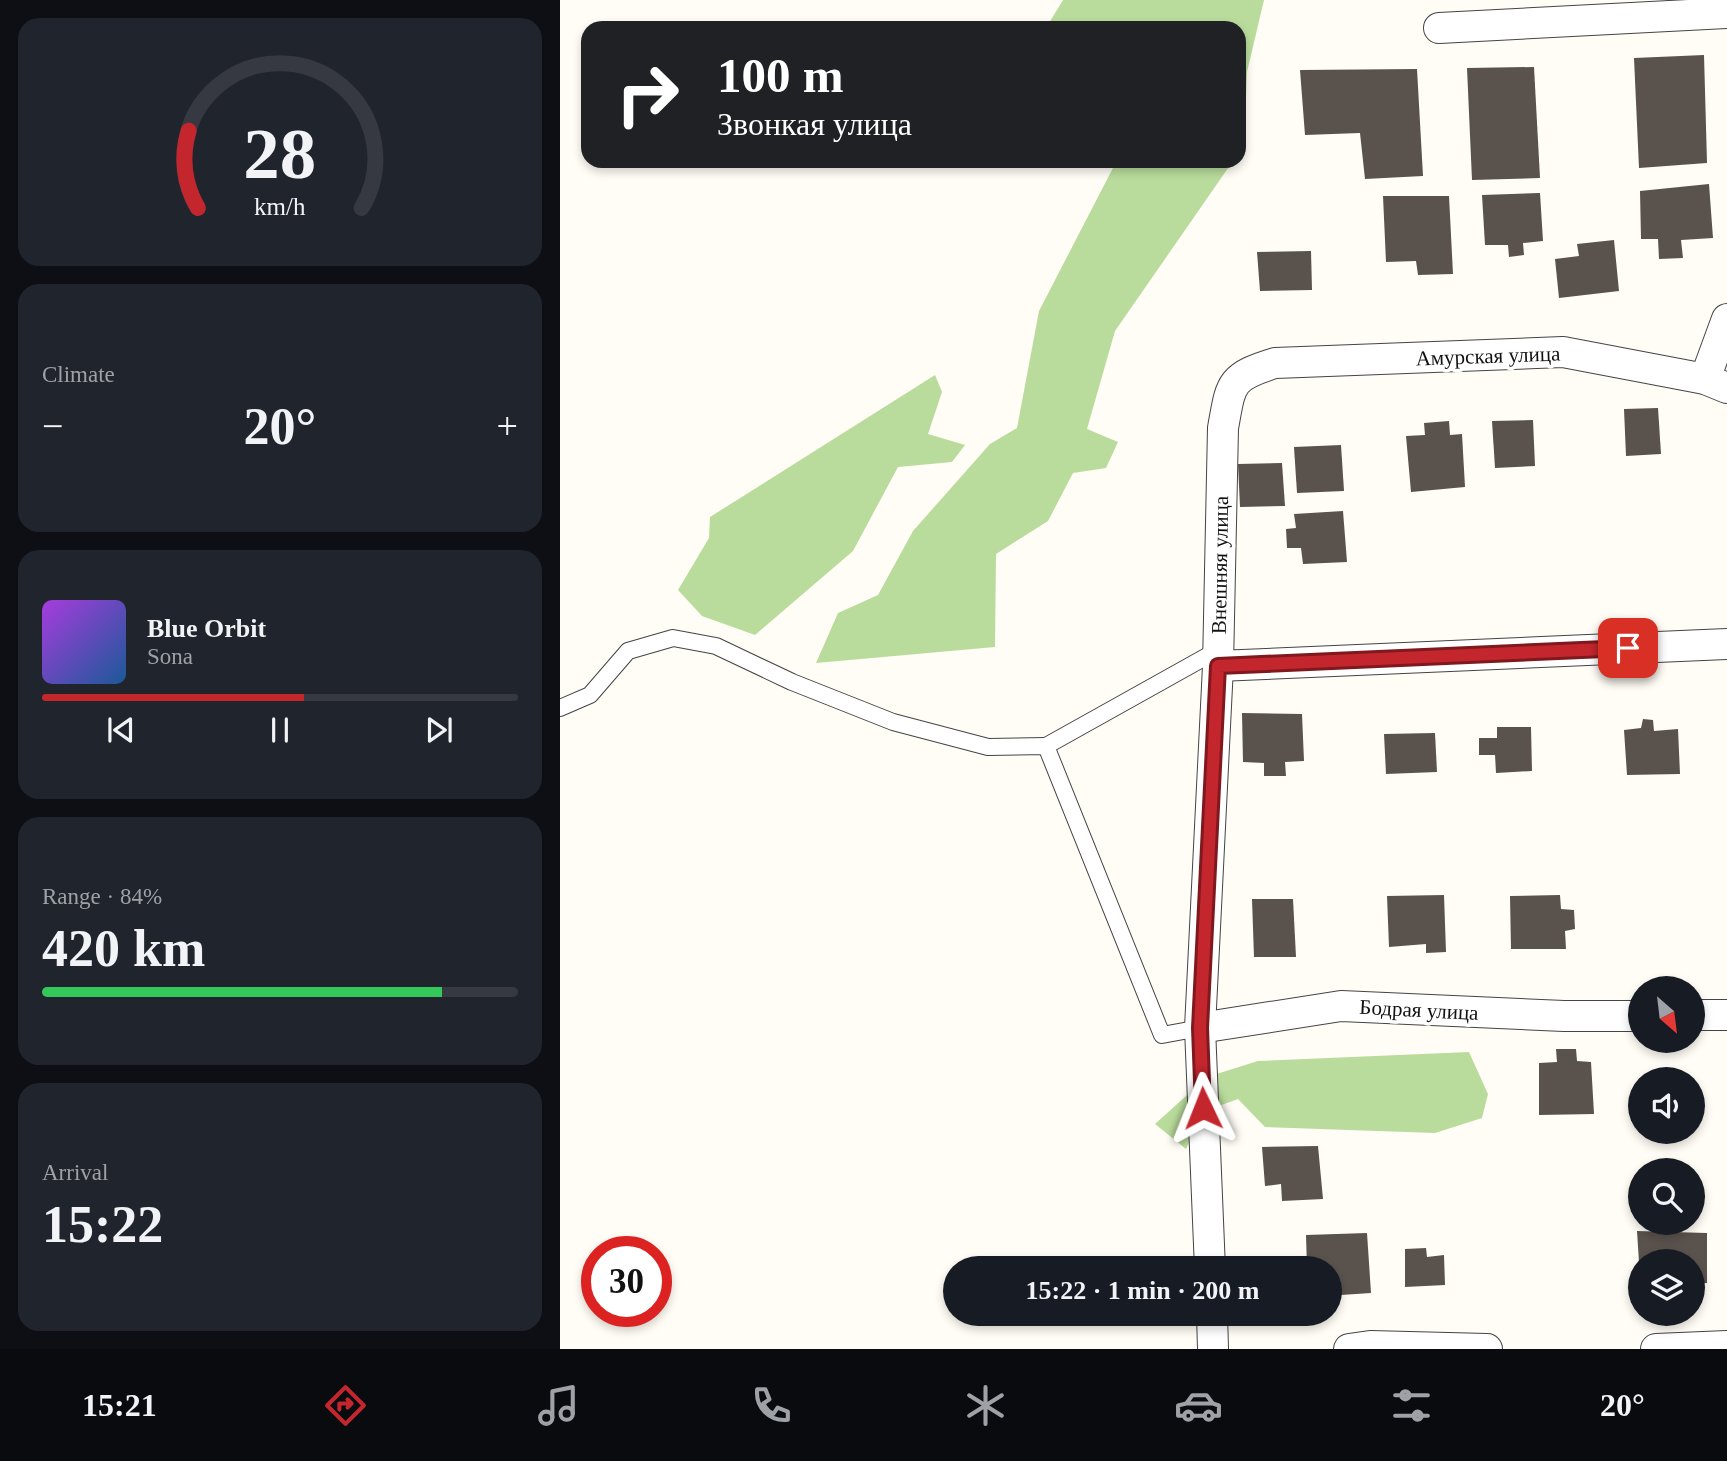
<!DOCTYPE html>
<html lang="en">
<head>
<meta charset="utf-8">
<style>
	body { margin:0; font-family:Georgia,serif; background:#20242c; color:#f1f3f6; height:100vh; display:flex; flex-direction:column; font-size:26px; white-space:nowrap }
	* { box-sizing:border-box; margin:0 }
	p { font-size:23px; color:#9ea1a6 }
	.icon { flex:none; width:38px; height:38px; fill:none; stroke:currentColor; stroke-width:2; stroke-linecap:round; stroke-linejoin:round }
	.map { position:relative; flex:1; overflow:hidden }
	.side { display:flex; flex-direction:column; gap:18px; padding:18px; background:#0d0f14; width:560px }
	.side>* { flex:none }
	.hud { position:absolute; left:21px; top:21px; width:665px; height:147px; border-radius:21px; box-shadow:0 4px 10px #0003; background:#202124; color:#fff; overflow:hidden }
	.needle { width:46px; rotate:152deg }
	.fabs { position:absolute; left:1068px; top:976px; display:grid; gap:14px }
	.fabs a { display:grid; place-items:center; width:77px; height:77px; border-radius:50%; background:#171b24; box-shadow:0 4px 10px #0003; font-size:35px }
	.speed { position:absolute; left:21px; top:1236px; display:flex; gap:14px; font-size:35px; font-weight:700; text-align:center }
	.speed>* { display:grid; place-content:center; width:91px; height:91px; border-radius:50%; background:#171b24; box-shadow:0 4px 10px #0003; line-height:1 }
	.speed .limit { border:10px solid #d22; background:#fff; color:#111 }
	.pin { position:absolute; display:grid; place-items:center; width:60px; height:60px; color:#fff; margin:-30px; border-radius:14px; box-shadow:0 4px 10px #0006 }
	.me { position:absolute; width:77px; margin:-38px; rotate:358deg; stroke-linejoin:round; filter:drop-shadow(0 0 5px #0008) }
	.turn { display:flex; align-items:center; gap:24px; height:147px; padding:0 21px; font-size:32px }
	.turn .icon { width:91px; height:91px; stroke-width:2.5 }
	.turn b { display:block; font-size:49px; line-height:60px }
	.big { font-size:52px; font-weight:700; line-height:1.1 }
	.side .widget { flex:1; display:flex; flex-direction:column; justify-content:center; gap:10px; min-width:0; padding:0 24px; border-radius:21px; background:#20242c }
	.side .dial { align-items:center; gap:0 }
	.dial svg { height:182px; overflow:visible; fill:none; stroke:#363941; stroke-width:7; stroke-linecap:round; text-anchor:middle }
	.dial text { fill:#f1f3f6; stroke:none }
	.song { display:flex; align-items:center; gap:21px }
	.cover { width:84px; height:84px; border-radius:10px; background:linear-gradient(135deg,hsl(280 70% 55%),hsl(210 70% 35%)) }
	.played { height:7px; border-radius:4px; background:linear-gradient(90deg,#c4262e 55%,#363941 55%) }
	.keys { display:flex; justify-content:space-around; direction:ltr }
	.heat { display:flex; justify-content:space-between; align-items:center; font-size:38px; direction:ltr }
	.charge { height:10px; border-radius:5px; background:linear-gradient(90deg,#34c759 84%,#363941 0) }
	.trip { position:absolute; left:383px; top:1256px; width:399px; height:70px; border-radius:35px; background:#171b24; box-shadow:0 4px 10px #0003; font-weight:700; line-height:70px; text-align:center }
	.menu { display:flex; height:112px; justify-content:space-around; align-items:center; background:#090b0e; color:#9ea1a6 }
	.menu .icon { width:49px; height:49px }
	.menu .current { color:#c4262e }
	.menu b { font-size:32px; color:#f1f3f6 }
	main { display:flex; flex:1; min-height:0 }
	.map>svg:first-child { display:block }
</style>
</head>
<body>
<main>
<section class="side">
<div class="widget dial"><svg viewBox="0 0 100 80">
<path d="M14 69A42 42 0 1 1 86 69"/>
<path d="M14 69A42 42 0 0 1 10 35" stroke="#c4262e"/>
<text x="50" y="56" font-size="32" font-weight="700">28</text>
<text x="50" y="72" font-size="11">km/h</text>
</svg></div>
<div class="widget"><p>Climate</p>
<div class="heat"><a>−</a><b class="big">20°</b><a>+</a></div>
</div>
<div class="widget">
<div class="song"><i class="cover"></i><div><b>Blue Orbit</b><p>Sona</p></div></div>
<div class="played"></div>
<div class="keys"><svg class="icon" aria-label="previous" viewBox="0 0 24 24"><path d="M18 5L8 12l10 7zM5 5v14"/></svg><svg class="icon" aria-label="pause" viewBox="0 0 24 24"><path d="M8 5v14M16 5v14"/></svg><svg class="icon" aria-label="next" viewBox="0 0 24 24"><path d="M6 5l10 7-10 7zM19 5v14"/></svg></div>
</div>
<div class="widget"><p>Range · 84%</p><b class="big">420 km</b><div class="charge"></div></div>
<div class="widget"><p>Arrival</p><b class="big">15:22</b></div>
</section>
<div class="map">
<svg width="1167" height="1349" viewBox="0 0 1167 1349">
	<rect width="100%" height="100%" fill="#fffdf5"/>
	<g fill="#b9dc9c">
		<polygon points="503,0 704,0 687,72 684,146 679,153 679,28 486,28"/>
		<polygon points="549,161 673,161 555,331 527,429 558,442 546,468 513,473 488,521 436,554 435,647 256,663 278,613 318,595 353,531 430,444 457,428 479,311 554,166"/>
		<polygon points="375,375 382,392 368,434 405,445 392,462 338,467 293,551 195,635 142,616 118,590 149,538 150,517"/>
		<polygon points="909,1052 928,1094 922,1118 875,1133 705,1127 678,1099 645,1111 626,1149 595,1124 647,1077 698,1061"/>
	</g>
	<g fill="#5a524d">
		<polygon points="1144,55 1147,163 1079,168 1074,58"/>
		<polygon points="974,67 980,178 912,180 907,68"/>
		<polygon points="857,69 863,176 805,179 800,133 745,135 740,70"/>
		<polygon points="1149,184 1153,238 1121,240 1123,258 1099,259 1098,239 1081,239 1080,191"/>
		<polygon points="980,193 983,241 963,243 964,255 949,257 948,245 925,245 922,195"/>
		<polygon points="823,196 889,196 893,274 858,275 856,261 826,262"/>
		<polygon points="1054,240 1059,291 999,298 995,259 1019,256 1017,244"/>
		<polygon points="751,251 752,290 700,291 697,252"/>
		<polygon points="1098,408 1101,454 1066,456 1064,409"/>
		<polygon points="973,420 975,466 935,468 932,421"/>
		<polygon points="889,421 890,435 902,434 905,487 851,492 846,436 865,435 864,423"/>
		<polygon points="781,445 784,491 737,493 734,447"/>
		<polygon points="722,463 725,506 680,507 678,464"/>
		<polygon points="783,511 787,562 743,564 741,548 727,548 726,529 736,528 734,514"/>
		<polygon points="682,713 742,714 744,761 725,762 726,776 704,776 704,763 683,762"/>
		<polygon points="1083,719 1093,720 1094,731 1118,729 1120,774 1067,775 1064,730 1081,728"/>
		<polygon points="937,727 971,727 972,771 936,773 935,755 919,755 919,738 937,738"/>
		<polygon points="875,733 877,772 826,774 824,734"/>
		<polygon points="884,895 886,952 866,953 866,944 829,947 827,896"/>
		<polygon points="1000,895 1001,909 1014,910 1015,929 1005,931 1006,949 951,949 950,896"/>
		<polygon points="692,899 733,899 736,957 694,957"/>
		<polygon points="996,1049 1016,1049 1017,1061 1031,1062 1034,1114 979,1115 979,1063 997,1062"/>
		<polygon points="758,1146 763,1199 722,1201 721,1184 705,1186 702,1147"/>
		<polygon points="1077,1231 1147,1233 1147,1283 1132,1284 1132,1262 1079,1262"/>
		<polygon points="807,1233 811,1293 781,1295 780,1283 770,1284 770,1269 747,1269 746,1235"/>
		<polygon points="866,1248 867,1257 884,1255 885,1285 845,1287 845,1249"/>
	</g>
	<g fill="none" stroke-linecap="round" stroke-linejoin="round">
		<defs>
			<g id="service">
				<polyline points="0,708 30,695 68,651 113,638 156,646 232,682 333,722 428,747 486,746 602,1035 640,1028"/>
				<polyline points="486,746 658,650"/>
			</g>
			<g id="minor">
				<polyline points="879,28 1167,13"/>
				<polyline points="1145,379 1167,319"/>
				<polyline points="658,666 1167,644"/>
				<polyline points="1132,1015 1167,1015"/>
				<polyline points="640,1028 781,1006 1004,1016 1080,1016"/>
				<path d="M650 1269 640 1028 658 666 663 428C671 384 669 377 715 363L1003 352 1145 379 1167 388"/>
				<polyline points="652,1314 653,1349"/>
				<polyline points="789,1349 810,1346 927,1349"/>
				<polyline points="1096,1349 1167,1346"/>
			</g>
		</defs>
		<use href="#service" stroke="#444" stroke-width="18"/>
		<use href="#minor" stroke="#444" stroke-width="32"/>
		<use href="#service" stroke="#fff" stroke-width="16"/>
		<use href="#minor" stroke="#fff" stroke-width="30"/>
	</g>
	<g fill="none" stroke-linecap="round" stroke-linejoin="round">
		<defs>
			<polyline id="route" points="643,1108 640,1028 658,666 1068,648"/>
		</defs>
		<use href="#route" stroke="#7f191e" stroke-width="18"/>
		<use href="#route" stroke="#c4262e" stroke-width="12"/>
	</g>
	<g text-anchor="middle" dominant-baseline="central" stroke-width="7" stroke-linejoin="round" paint-order="stroke">
		<g font-size="21" fill="#111" stroke="#fff">
			<text transform="translate(928 356) rotate(-2)">Амурская улица</text>
			<text transform="translate(660 565) rotate(-89)">Внешняя улица</text>
			<text transform="translate(859 1010) rotate(3)">Бодрая улица</text>
		</g>
	</g>
</svg>
<div class="fabs">
<a><svg class="needle" viewBox="-14 -14 28 28"><path d="M0-13l5 13h-10z" fill="#e53935"/><path d="M0 13l5-13h-10z" fill="#9ea1a6"/></svg></a>
<a><svg class="icon" aria-label="sound" viewBox="0 0 24 24"><path d="M4 9h4l5-4v14l-5-4H4zM17 9q2 3 0 6"/></svg></a>
<a><svg class="icon" aria-label="search" viewBox="0 0 24 24"><circle cx="10" cy="10" r="6"/><path d="M15 15l6 6"/></svg></a>
<a><svg class="icon" aria-label="layers" viewBox="0 0 24 24"><path d="M12 4l9 5-9 5-9-5zM3 14l9 5 9-5"/></svg></a>
</div>
<div class="speed"><div class="limit">30</div></div>
<div class="pin" style="left:1068px;top:648px;background:#d93025"><svg class="icon" aria-label="arrive" viewBox="0 0 24 24"><path d="M6 21V4h12l-3 4 3 4H6"/></svg></div>
<svg class="me" style="left:643px;top:1108px" viewBox="-20 -20 40 40"><path d="M0-17L14 15 0 8-14 15z" fill="#c4262e" stroke="#fff" stroke-width="4"/></svg>
<div class="trip">15:22 · 1 min · 200 m</div>
<div class="hud">
<div class="turn"><svg class="icon" aria-label="right" viewBox="0 0 24 24"><path d="M7 20v-9h11M14 6l5 5-5 5"/></svg><div><b>100 m</b>Звонкая улица</div></div>
</div>
</div>
</main>
<nav class="menu">
<b>15:21</b>
<svg class="icon current" aria-label="directions" viewBox="0 0 24 24"><path d="M12 3l9 9-9 9-9-9zM9 14v-3h6M13 9l2 2-2 2"/></svg>
<svg class="icon" aria-label="music" viewBox="0 0 24 24"><path d="M9 18V5l10-2v13"/><circle cx="6" cy="18" r="3"/><circle cx="16" cy="16" r="3"/></svg>
<svg class="icon" aria-label="phone" viewBox="0 0 24 24"><path d="M5 4h4l2 5-3 2q2 4 5 5l2-3 5 2v4C11 20 4 13 5 4z"/></svg>
<svg class="icon" aria-label="climate" viewBox="0 0 24 24"><path d="M12 3v18M4 7l16 10M4 17L20 7"/></svg>
<svg class="icon" aria-label="car" viewBox="0 0 24 24"><path d="M5 17H2v-5l4-1 3-4h7l3 4 3 1v5h-3M9 17h6M6 11h13"/><circle cx="7" cy="17" r="2"/><circle cx="17" cy="17" r="2"/></svg>
<svg class="icon" aria-label="filters" viewBox="0 0 24 24"><path d="M4 7h16M4 17h16"/><circle cx="9" cy="7" r="2"/><circle cx="15" cy="17" r="2"/></svg>
<b>20°</b>
</nav>
</body>
</html>
